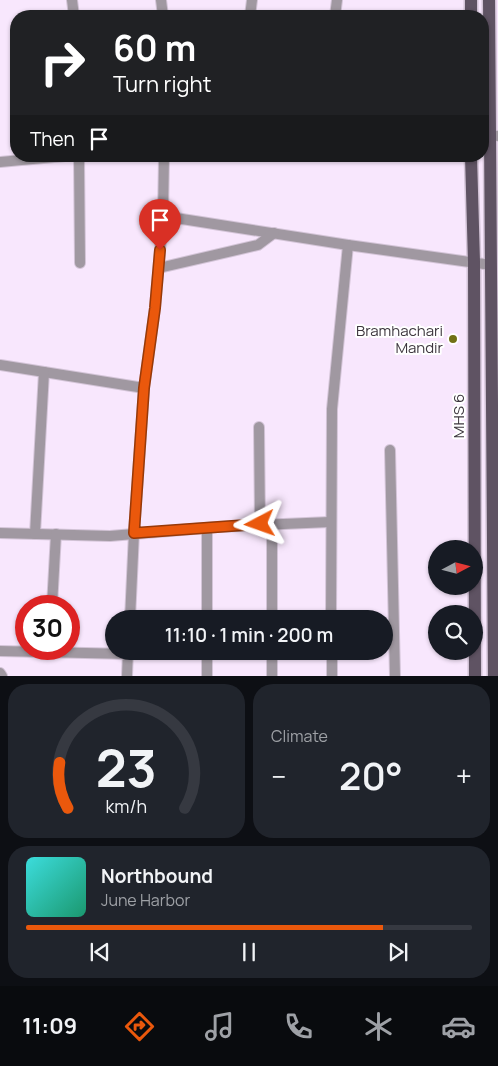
<!DOCTYPE html>
<html lang="en">
<head>
<meta charset="utf-8">
<style>
	body { margin:0; font-family:Manrope,sans-serif; background:#20242c; color:#f1f3f6; height:100vh; display:flex; flex-direction:column; font-size:19px; white-space:nowrap }
	* { box-sizing:border-box; margin:0 }
	p { font-size:16px; color:#9ea1a6 }
	.icon { flex:none; width:28px; height:28px; fill:none; stroke:currentColor; stroke-width:2; stroke-linecap:round; stroke-linejoin:round }
	.map { position:relative; height:676px; overflow:hidden }
	.details { display:flex; flex-direction:column; gap:8px; padding:8px; background:#0d0f14; flex:1 }
	.details>* { flex:none }
	.banner { position:absolute; left:10px; top:10px; width:479px; height:152px; border-radius:20px; box-shadow:0 1px 4px #0004; background:#202124; color:#fff; overflow:hidden }
	.needle { width:32px; rotate:83deg }
	.tools { position:absolute; left:428px; top:540px; display:grid; gap:10px }
	.tools a { display:grid; place-items:center; width:55px; height:55px; border-radius:50%; background:#171b24; box-shadow:0 1px 4px #0004; font-size:25px }
	.speed { position:absolute; left:15px; top:595px; display:flex; gap:10px; font-size:25px; font-weight:700; text-align:center }
	.speed>* { display:grid; place-content:center; width:65px; height:65px; border-radius:50%; background:#171b24; box-shadow:0 1px 4px #0004; line-height:1 }
	.speed .limit { border:8px solid #d22; background:#fff; color:#111 }
	.pin { position:absolute; display:grid; place-items:center; width:42px; height:42px; color:#fff; margin:-51px -21px; border-radius:50% 50% 50% 0; rotate:-45deg; box-shadow:0 0 5px #0007 }
	.pin .icon { rotate:45deg }
	.me { position:absolute; width:55px; margin:-28px; rotate:266deg; stroke-linejoin:round; filter:drop-shadow(0 0 4px #0008) }
	.turn { display:flex; align-items:center; gap:18px; height:105px; padding:0 20px; font-size:22px }
	.turn .icon { width:65px; height:65px; stroke-width:2.5 }
	.turn b { display:block; font-size:35px; line-height:42px }
	.then { display:flex; align-items:center; height:48px; padding:0 20px; background:#0003; gap:10px; font-size:19px }
	.big { font-size:38px; font-weight:600; line-height:1.1 }
	.details .widget { flex:1; display:flex; flex-direction:column; justify-content:center; gap:8px; min-width:0; padding:0 18px; border-radius:20px; background:#20242c }
	.details .dial { align-items:center; gap:0 }
	.dial svg { height:130px; overflow:visible; fill:none; stroke:#363941; stroke-width:7; stroke-linecap:round; text-anchor:middle }
	.dial text { fill:#f1f3f6; stroke:none }
	.song { display:flex; align-items:center; gap:15px }
	.cover { width:60px; height:60px; border-radius:8px; background:linear-gradient(135deg,hsl(180 70% 55%),hsl(160 70% 35%)) }
	.played { height:5px; border-radius:2px; background:linear-gradient(90deg,#ea580c 80%,#363941 80%) }
	.keys { display:flex; justify-content:space-around; direction:ltr }
	.heat { display:flex; justify-content:space-between; align-items:center; font-size:28px; direction:ltr }
	.details .tiles { flex:1; display:grid; gap:8px; grid-template-columns:1fr 1fr }
	.widget:last-child { grid-column:span 2 }
	.trip { position:absolute; left:105px; top:610px; width:288px; height:50px; border-radius:25px; background:#171b24; box-shadow:0 1px 4px #0004; font-weight:600; line-height:50px; text-align:center }
	.menu { display:flex; height:80px; justify-content:space-around; align-items:center; background:#090b0e; color:#9ea1a6 }
	.menu .icon { width:35px; height:35px }
	.menu .current { color:#ea580c }
	.menu b { font-size:22px; color:#f1f3f6 }
	.map>svg:first-child { display:block }
</style>
</head>
<body>
<div class="map">
<svg width="498" height="676" viewBox="0 0 498 676">
	<rect width="100%" height="100%" fill="#f8e7fd"/>
	<g fill="none" stroke-linecap="round" stroke-linejoin="round">
		<defs>
			<g id="street">
				<polyline points="72,0 74,16"/>
				<polyline points="161,0 163,16"/>
				<polyline points="250,16 252,0"/>
				<polyline points="335,16 337,0"/>
				<polyline points="482,134 498,136"/>
				<polyline points="79,156 80,263"/>
				<polyline points="0,162 65,156"/>
				<polyline points="163,216 348,245 491,265"/>
				<polyline points="159,268 258,245 274,233"/>
				<polyline points="0,365 144,388"/>
				<polyline points="259,427 260,524"/>
				<polyline points="390,450 395,676"/>
				<polyline points="272,524 272,619"/>
				<polyline points="207,528 207,619"/>
				<polyline points="0,533 110,536 217,527 330,522"/>
				<polyline points="35,534 44,372"/>
				<polyline points="52,606 56,534"/>
				<polyline points="130,619 134,533 144,388 155,308 163,216 164,156"/>
				<polyline points="331,619 332,409 348,245"/>
				<polyline points="0,651 128,654"/>
				<polyline points="207,651 207,676"/>
				<polyline points="272,651 272,676"/>
				<polyline points="332,651 332,676"/>
				<polyline points="0,673 2,676"/>
				<polyline points="127,676 128,651"/>
			</g>
			<g id="primary">
				<polyline points="489,0 494,676"/>
				<polyline points="471,16 471,0"/>
				<polyline points="471,156 474,262 475,676"/>
			</g>
		</defs>
		<use href="#street" stroke="#d3c4d7" stroke-width="12"/>
		<use href="#primary" stroke="#d3c4d7" stroke-width="15"/>
		<use href="#street" stroke="#a098a1" stroke-width="10"/>
		<use href="#primary" stroke="#5f5363" stroke-width="12"/>
	</g>
	<g fill="none" stroke-linecap="round" stroke-linejoin="round">
		<defs>
			<polyline id="route" points="160,250 155,308 144,388 134,533 260,524"/>
		</defs>
		<use href="#route" stroke="#983908" stroke-width="12"/>
		<use href="#route" stroke="#ea580c" stroke-width="9"/>
	</g>
	<circle fill="#717115" stroke="#fff" stroke-width="2" cx="453" cy="339" r="5"/>
	<g text-anchor="middle" dominant-baseline="central" stroke-width="4" stroke-linejoin="round" paint-order="stroke">
		<g font-size="15" fill="#3e373f" stroke="#fff" text-anchor="end">
			<text x="443" y="330">Bramhachari<tspan x="443" dy="17">Mandir</tspan></text>
		</g>
		<g font-size="15" fill="#3e373f" stroke="#fff">
			<text transform="translate(458 416) rotate(-90)">MHS 6</text>
		</g>
	</g>
</svg>
<div class="tools">
<a><svg class="needle" viewBox="-14 -14 28 28"><path d="M0-13l5 13h-10z" fill="#e53935"/><path d="M0 13l5-13h-10z" fill="#9ea1a6"/></svg></a>
<a><svg class="icon" aria-label="search" viewBox="0 0 24 24"><circle cx="10" cy="10" r="6"/><path d="M15 15l6 6"/></svg></a>
</div>
<div class="speed"><div class="limit">30</div></div>
<div class="pin" style="left:160px;top:250px;background:#d93025"><svg class="icon" aria-label="arrive" viewBox="0 0 24 24"><path d="M6 21V4h12l-3 4 3 4H6"/></svg></div>
<svg class="me" style="left:260px;top:524px" viewBox="-20 -20 40 40"><path d="M0-17L14 15 0 8-14 15z" fill="#ea580c" stroke="#fff" stroke-width="4"/></svg>
<div class="trip">11:10 · 1 min · 200 m</div>
<div class="banner">
<div class="turn"><svg class="icon" aria-label="right" viewBox="0 0 24 24"><path d="M7 20v-9h11M14 6l5 5-5 5"/></svg><div><b>60 m</b>Turn right</div></div>
<div class="then">Then<svg class="icon" aria-label="arrive" viewBox="0 0 24 24"><path d="M6 21V4h12l-3 4 3 4H6"/></svg></div>
</div>
</div>
<section class="details">
<div class="tiles">
<div class="widget dial"><svg viewBox="0 0 100 80">
<path d="M14 69A42 42 0 1 1 86 69"/>
<path d="M14 69A42 42 0 0 1 9 41" stroke="#ea580c"/>
<text x="50" y="56" font-size="32" font-weight="700">23</text>
<text x="50" y="72" font-size="11">km/h</text>
</svg></div>
<div class="widget"><p>Climate</p>
<div class="heat"><a>−</a><b class="big">20°</b><a>+</a></div>
</div>
<div class="widget">
<div class="song"><i class="cover"></i><div><b>Northbound</b><p>June Harbor</p></div></div>
<div class="played"></div>
<div class="keys"><svg class="icon" aria-label="previous" viewBox="0 0 24 24"><path d="M18 5L8 12l10 7zM5 5v14"/></svg><svg class="icon" aria-label="pause" viewBox="0 0 24 24"><path d="M8 5v14M16 5v14"/></svg><svg class="icon" aria-label="next" viewBox="0 0 24 24"><path d="M6 5l10 7-10 7zM19 5v14"/></svg></div>
</div>
</div>
</section>
<nav class="menu">
<b>11:09</b>
<svg class="icon current" aria-label="directions" viewBox="0 0 24 24"><path d="M12 3l9 9-9 9-9-9zM9 14v-3h6M13 9l2 2-2 2"/></svg>
<svg class="icon" aria-label="music" viewBox="0 0 24 24"><path d="M9 18V5l10-2v13"/><circle cx="6" cy="18" r="3"/><circle cx="16" cy="16" r="3"/></svg>
<svg class="icon" aria-label="phone" viewBox="0 0 24 24"><path d="M5 4h4l2 5-3 2q2 4 5 5l2-3 5 2v4C11 20 4 13 5 4z"/></svg>
<svg class="icon" aria-label="climate" viewBox="0 0 24 24"><path d="M12 3v18M4 7l16 10M4 17L20 7"/></svg>
<svg class="icon" aria-label="car" viewBox="0 0 24 24"><path d="M5 17H2v-5l4-1 3-4h7l3 4 3 1v5h-3M9 17h6M6 11h13"/><circle cx="7" cy="17" r="2"/><circle cx="17" cy="17" r="2"/></svg>
</nav>
</body>
</html>
